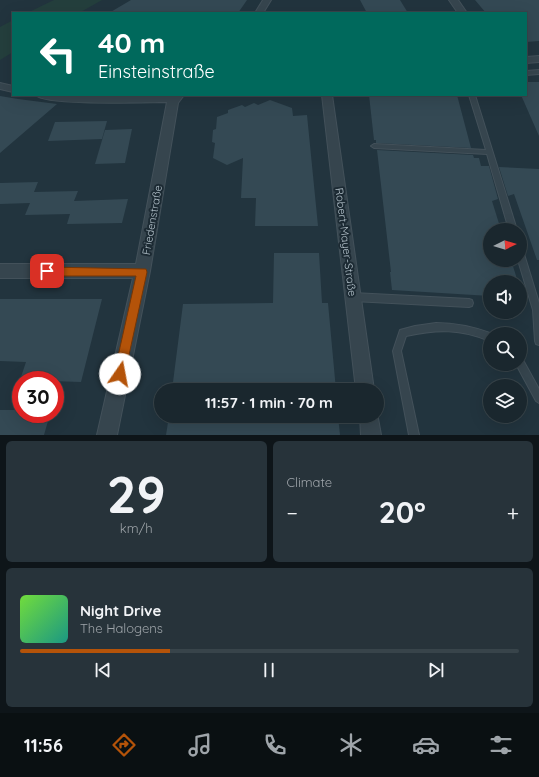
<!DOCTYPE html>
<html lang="en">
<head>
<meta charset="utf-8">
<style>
	body { margin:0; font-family:Quicksand,sans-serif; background:#27333a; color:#f1f3f6; height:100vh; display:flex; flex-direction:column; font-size:15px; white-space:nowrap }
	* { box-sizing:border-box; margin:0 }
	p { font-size:13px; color:#9fa5aa }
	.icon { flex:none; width:22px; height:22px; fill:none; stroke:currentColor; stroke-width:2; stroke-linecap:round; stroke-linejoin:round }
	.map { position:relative; height:435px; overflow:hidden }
	.panel { display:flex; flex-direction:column; gap:6px; padding:6px; background:#0e1519; flex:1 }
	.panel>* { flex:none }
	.banner { position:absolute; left:12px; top:12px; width:515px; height:84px; border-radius:0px; box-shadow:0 4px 16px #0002,0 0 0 1px #38444a; background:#00695c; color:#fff; overflow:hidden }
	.needle { width:26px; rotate:85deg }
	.fabs { position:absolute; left:483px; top:223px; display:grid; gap:8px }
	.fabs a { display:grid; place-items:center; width:44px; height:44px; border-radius:50%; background:#1a272e; box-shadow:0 4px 16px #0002,0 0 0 1px #38444a; font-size:20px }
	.speed { position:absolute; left:12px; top:371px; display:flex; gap:8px; font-size:20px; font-weight:700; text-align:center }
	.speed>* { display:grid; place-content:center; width:52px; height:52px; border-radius:50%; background:#1a272e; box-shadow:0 4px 16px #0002,0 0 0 1px #38444a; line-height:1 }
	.speed .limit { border:6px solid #d22; background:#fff; color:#111 }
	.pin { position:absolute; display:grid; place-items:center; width:34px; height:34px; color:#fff; margin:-17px; border-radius:8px; box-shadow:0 2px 6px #0006 }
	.me { position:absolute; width:44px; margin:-22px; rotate:12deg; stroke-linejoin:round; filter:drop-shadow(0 0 3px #0008) }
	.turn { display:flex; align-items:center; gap:14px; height:84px; padding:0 20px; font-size:18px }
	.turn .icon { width:52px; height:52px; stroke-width:2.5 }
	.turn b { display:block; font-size:28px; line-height:34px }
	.big { font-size:30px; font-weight:800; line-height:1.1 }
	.panel .tile { flex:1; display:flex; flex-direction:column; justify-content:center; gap:6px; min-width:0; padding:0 14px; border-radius:6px; background:#27333a }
	.panel .dial { align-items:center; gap:0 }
	.dial b { font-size:52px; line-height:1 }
	.song { display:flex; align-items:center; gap:12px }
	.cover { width:48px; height:48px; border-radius:6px; background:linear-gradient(135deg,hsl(100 70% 55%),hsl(170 70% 35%)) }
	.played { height:4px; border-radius:2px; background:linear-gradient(90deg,#b45309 30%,#38444a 30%) }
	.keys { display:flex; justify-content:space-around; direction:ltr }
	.heat { display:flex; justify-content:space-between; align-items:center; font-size:22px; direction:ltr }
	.panel .tiles { flex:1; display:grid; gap:6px; grid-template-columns:1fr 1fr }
	.tile:last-child { grid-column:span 2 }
	.trip { position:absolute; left:154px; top:383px; width:230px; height:40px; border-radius:20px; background:#1a272e; box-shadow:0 4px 16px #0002,0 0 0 1px #38444a; font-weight:800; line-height:40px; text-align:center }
	.menu { display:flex; height:64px; justify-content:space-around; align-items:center; background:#0a1012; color:#9fa5aa }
	.menu .icon { width:28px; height:28px }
	.menu .on { color:#b45309 }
	.menu b { font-size:18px; color:#f1f3f6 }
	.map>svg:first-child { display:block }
</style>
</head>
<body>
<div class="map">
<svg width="539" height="435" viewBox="0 0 539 435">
	<rect width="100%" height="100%" fill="#22343e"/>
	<g fill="#243f3d">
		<polygon points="54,0 102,0 79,13 27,13"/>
		<polygon points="13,20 13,52 0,60 0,27"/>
	</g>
	<g fill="#344954">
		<polygon points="131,0 247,0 238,13 109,13"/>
		<polygon points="360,0 400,0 408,13 367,13"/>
		<polygon points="475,0 539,0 539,41 526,42 526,13 486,13"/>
		<polygon points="526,82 539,82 539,136 521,95 526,95"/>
		<polygon points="369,95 457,95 471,148 376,143 376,140 374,140"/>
		<polygon points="0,96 18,99 57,104 0,153"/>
		<polygon points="270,100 292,108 293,116 307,115 318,226 255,226 256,198 241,198 243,158 227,165 213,158 215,143 212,142 213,130 216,129 217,117 228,113 228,110 242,105 245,107 254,103 258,105"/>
		<polygon points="107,121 102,139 48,141 55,122"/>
		<polygon points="132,129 125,163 95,164 105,130"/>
		<polygon points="377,150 473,155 474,158 479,158 481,166 489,166 498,199 492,201 501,230 490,230 490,260 511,260 517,279 501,279 502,282 490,282 490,296 392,290 390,272 391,272"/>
		<polygon points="499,167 539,169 539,260 537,260 514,194 508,196"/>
		<polygon points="38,182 34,192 78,191 74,201 128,199 122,223 67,224 70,214 25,215 30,203 0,204 0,183"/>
		<polygon points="274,253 319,253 322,303 328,303 336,390 172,390 183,304 273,303"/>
		<polygon points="0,299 102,299 81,382 20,380 26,362 0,361"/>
		<polygon points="0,410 21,410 21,414 50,414 44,435 0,435"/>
		<polygon points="169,416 338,416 340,435 166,435"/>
	</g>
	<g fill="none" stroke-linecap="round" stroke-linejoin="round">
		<defs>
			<g id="service">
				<polygon points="539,70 539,74 526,75 526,71"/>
				<polygon points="469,95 475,95 517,230 509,230 487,154 374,148 371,146 374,144 486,150"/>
				<polygon points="520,251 523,252 524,254 539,303 539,345 536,344 535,341 533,310 518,260 520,260"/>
				<polygon points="353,293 469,299 472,300 473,303 472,306 469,307 353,301 350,299 349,297 350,295"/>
				<path d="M436 323C457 323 474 327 493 334H490V341C460 329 438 329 406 336L401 351 419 435H409L393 351 400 330 415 326Z"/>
				<polygon points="520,359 523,360 539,389 539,403 536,401 517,366 516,364 520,364"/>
			</g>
			<g id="minor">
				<polygon points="263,0 271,0 263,13 255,13"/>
				<polygon points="449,0 458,0 467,13 458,13"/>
				<polygon points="539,56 539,62 526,63 526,57"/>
				<polygon points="0,83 13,86 13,92 0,89"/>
				<path d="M36 95H184L178 103 150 271 117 435H97L133 278H0V264H136L167 102C148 102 44 106 36 95Z"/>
				<polygon points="322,95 332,95 374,390 356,390"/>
				<polygon points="377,413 381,435 361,435 360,416 377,416"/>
			</g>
		</defs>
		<use href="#service" stroke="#43515a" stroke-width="2"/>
		<use href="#minor" stroke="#43515a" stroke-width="2"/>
		<use href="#service" fill="#36454e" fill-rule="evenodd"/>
		<use href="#minor" fill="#36454e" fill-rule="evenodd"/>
	</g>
	<polygon fill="#b45309" stroke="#753606" points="47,267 146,269 147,272 124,378 120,380 116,378 114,374 136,276 47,276 44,274 42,271 44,268"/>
	<g text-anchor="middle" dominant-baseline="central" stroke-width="4" stroke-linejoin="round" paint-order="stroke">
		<g font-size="11" fill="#b2c0c9" stroke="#1c2a33">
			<text transform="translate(152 220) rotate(-80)">Friedenstraße</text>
			<text transform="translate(346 242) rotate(83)">Robert-Mayer-Straße</text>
		</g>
	</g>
</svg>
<div class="fabs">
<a><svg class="needle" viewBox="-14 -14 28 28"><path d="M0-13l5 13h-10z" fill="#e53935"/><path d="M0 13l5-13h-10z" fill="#9fa5aa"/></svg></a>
<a><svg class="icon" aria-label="sound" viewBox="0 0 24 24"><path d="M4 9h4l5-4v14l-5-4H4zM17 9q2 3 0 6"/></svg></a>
<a><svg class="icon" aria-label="search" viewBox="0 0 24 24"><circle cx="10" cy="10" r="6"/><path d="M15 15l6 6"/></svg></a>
<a><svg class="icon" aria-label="layers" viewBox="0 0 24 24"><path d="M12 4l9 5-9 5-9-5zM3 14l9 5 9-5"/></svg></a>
</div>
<div class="speed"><div class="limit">30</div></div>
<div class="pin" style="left:47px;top:271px;background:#d93025"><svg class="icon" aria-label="arrive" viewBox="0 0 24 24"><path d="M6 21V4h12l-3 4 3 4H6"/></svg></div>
<svg class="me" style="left:120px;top:374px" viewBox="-20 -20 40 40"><circle r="19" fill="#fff"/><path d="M0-13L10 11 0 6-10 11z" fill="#b45309"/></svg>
<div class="trip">11:57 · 1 min · 70 m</div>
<div class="banner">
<div class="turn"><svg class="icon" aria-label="left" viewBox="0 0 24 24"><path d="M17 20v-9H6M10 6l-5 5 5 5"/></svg><div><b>40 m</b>Einsteinstraße</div></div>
</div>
</div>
<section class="panel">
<div class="tiles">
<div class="tile dial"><b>29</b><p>km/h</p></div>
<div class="tile"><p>Climate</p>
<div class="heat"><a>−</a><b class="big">20°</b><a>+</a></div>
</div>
<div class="tile">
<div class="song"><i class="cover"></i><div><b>Night Drive</b><p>The Halogens</p></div></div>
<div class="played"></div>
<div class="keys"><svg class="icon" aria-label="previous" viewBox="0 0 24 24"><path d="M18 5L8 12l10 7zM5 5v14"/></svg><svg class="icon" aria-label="pause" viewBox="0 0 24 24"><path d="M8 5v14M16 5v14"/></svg><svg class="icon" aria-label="next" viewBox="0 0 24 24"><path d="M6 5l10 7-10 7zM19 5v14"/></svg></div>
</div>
</div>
</section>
<nav class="menu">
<b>11:56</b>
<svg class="icon on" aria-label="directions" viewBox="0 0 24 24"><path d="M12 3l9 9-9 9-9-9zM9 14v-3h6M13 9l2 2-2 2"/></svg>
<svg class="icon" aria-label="music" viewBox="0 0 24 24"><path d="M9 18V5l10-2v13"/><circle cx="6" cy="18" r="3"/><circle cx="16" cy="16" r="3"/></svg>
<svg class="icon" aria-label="phone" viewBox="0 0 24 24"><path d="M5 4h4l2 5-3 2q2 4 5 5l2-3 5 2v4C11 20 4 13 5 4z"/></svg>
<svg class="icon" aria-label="climate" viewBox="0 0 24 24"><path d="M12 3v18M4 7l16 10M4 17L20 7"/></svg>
<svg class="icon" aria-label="car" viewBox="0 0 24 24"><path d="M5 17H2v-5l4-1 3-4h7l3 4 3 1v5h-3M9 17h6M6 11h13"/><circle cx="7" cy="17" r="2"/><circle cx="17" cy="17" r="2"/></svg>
<svg class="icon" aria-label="filters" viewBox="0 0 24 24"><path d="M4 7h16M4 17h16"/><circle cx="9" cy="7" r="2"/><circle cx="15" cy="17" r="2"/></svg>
</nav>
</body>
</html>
